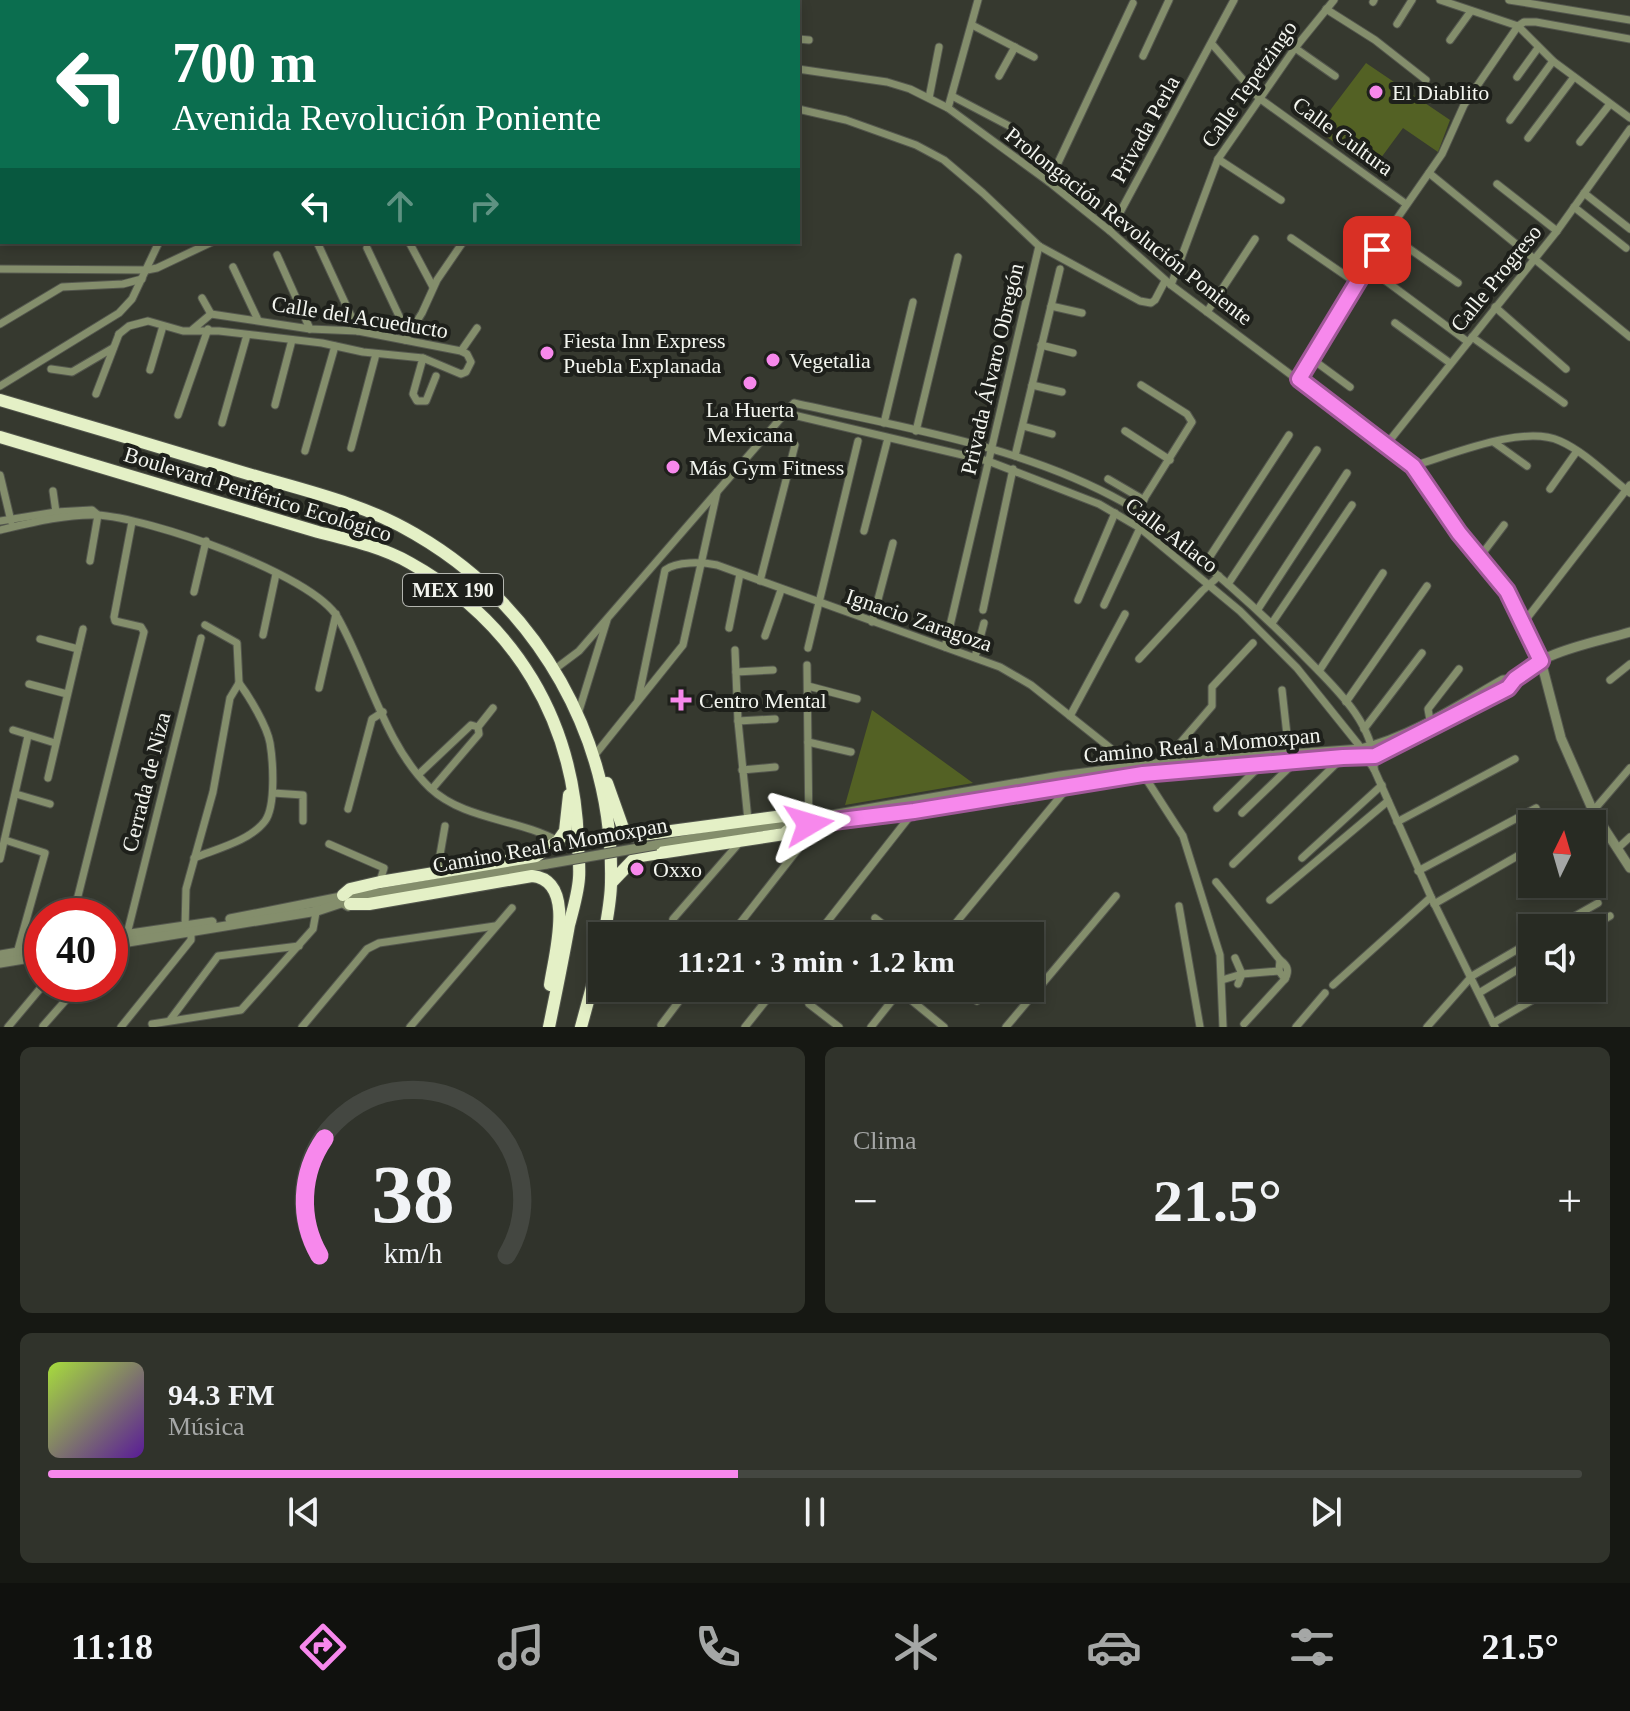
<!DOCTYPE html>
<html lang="es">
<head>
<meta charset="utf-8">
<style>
	body { margin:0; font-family:Georgia,serif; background:#30332b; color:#f1f3f6; height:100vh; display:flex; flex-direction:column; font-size:30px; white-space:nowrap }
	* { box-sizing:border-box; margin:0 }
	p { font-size:26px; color:#a5a7a6 }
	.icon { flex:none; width:44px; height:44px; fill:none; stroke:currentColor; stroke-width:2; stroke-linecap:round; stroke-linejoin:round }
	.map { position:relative; height:1027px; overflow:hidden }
	.drawer { display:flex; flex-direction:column; gap:20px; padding:20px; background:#161813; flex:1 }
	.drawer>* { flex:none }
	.hud { position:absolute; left:0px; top:0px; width:800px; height:244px; box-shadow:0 4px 12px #0003,0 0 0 2px #444741; background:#0b6e4f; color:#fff; overflow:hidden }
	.needle { width:52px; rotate:5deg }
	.controls { position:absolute; left:1518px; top:810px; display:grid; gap:16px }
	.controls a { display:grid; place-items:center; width:88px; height:88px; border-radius:0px; background:#282b23; box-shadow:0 4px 12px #0003,0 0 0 2px #444741; font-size:40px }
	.speed { position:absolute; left:24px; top:898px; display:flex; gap:16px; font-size:40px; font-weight:700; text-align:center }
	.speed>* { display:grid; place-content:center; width:104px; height:104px; border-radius:50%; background:#282b23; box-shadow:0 4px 12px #0003,0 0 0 2px #444741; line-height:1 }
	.speed .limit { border:12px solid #d22; background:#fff; color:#111 }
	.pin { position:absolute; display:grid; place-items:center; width:68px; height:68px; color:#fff; margin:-34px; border-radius:16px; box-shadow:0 4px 12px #0006 }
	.me { position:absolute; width:88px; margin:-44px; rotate:83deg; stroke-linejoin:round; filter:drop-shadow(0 0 6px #0008) }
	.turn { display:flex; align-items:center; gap:28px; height:168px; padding:0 40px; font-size:36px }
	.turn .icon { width:104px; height:104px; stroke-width:2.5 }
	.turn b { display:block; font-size:56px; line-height:68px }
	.lanes { display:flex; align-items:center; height:76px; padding:0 40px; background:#0003; justify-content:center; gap:40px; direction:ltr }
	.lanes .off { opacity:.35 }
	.big { font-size:60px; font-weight:700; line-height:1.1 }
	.drawer .card { flex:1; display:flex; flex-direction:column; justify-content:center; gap:12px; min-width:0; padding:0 28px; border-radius:12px; background:#30332b }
	.drawer .dial { align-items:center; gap:0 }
	.dial svg { height:208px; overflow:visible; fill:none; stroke:#444741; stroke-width:7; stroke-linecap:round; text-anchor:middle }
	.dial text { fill:#f1f3f6; stroke:none }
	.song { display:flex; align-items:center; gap:24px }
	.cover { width:96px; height:96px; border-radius:12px; background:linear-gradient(135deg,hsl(80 70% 55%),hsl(270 70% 35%)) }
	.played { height:8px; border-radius:4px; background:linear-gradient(90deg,#f788ec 45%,#444741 45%) }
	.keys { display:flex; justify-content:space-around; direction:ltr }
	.heat { display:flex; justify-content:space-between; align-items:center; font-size:44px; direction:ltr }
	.drawer .tiles { flex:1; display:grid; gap:20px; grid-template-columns:1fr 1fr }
	.card:last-child { grid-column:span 2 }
	.trip { position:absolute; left:588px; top:922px; width:456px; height:80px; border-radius:0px; background:#282b23; box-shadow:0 4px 12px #0003,0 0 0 2px #444741; font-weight:700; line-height:80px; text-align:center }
	.dock { display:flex; height:128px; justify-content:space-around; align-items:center; background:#10110e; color:#a5a7a6 }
	.dock .icon { width:56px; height:56px }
	.dock .current { color:#f788ec }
	.dock b { font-size:36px; color:#f1f3f6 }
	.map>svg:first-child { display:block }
</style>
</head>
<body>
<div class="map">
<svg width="1630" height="1027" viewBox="0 0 1630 1027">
	<rect width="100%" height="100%" fill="#36392f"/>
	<g fill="#536124">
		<polygon points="1366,63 1450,120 1438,152 1403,128 1372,170 1316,129"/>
		<polygon points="872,710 973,783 845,805"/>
	</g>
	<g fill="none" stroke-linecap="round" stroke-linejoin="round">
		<defs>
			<g id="minor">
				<polyline points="457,0 459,2"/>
				<polyline points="562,0 563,2"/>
				<polyline points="661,0 661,2"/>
				<polyline points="1440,0 1518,26 1553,61 1630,118"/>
				<polyline points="1509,0 1630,20"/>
				<polyline points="296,2 297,0"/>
				<polyline points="337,2 338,0"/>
				<polyline points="394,2 396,0"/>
				<polyline points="726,2 730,0"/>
				<polyline points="760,2 764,0"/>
				<polyline points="1373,2 1374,0"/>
				<polyline points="1326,9 1375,40 1426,80"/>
				<polyline points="1397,24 1412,0"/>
				<polyline points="972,25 1034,57"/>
				<polyline points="1518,26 1524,22 1536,22 1630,39"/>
				<polyline points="798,39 809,40"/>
				<polyline points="1450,40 1471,11"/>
				<polyline points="1212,44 1259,98 1406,204"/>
				<polyline points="1295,48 1335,76"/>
				<polyline points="1143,56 1169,0"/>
				<polyline points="0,62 2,62"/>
				<polyline points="798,69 887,82 910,89 948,108 1049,182 1110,231 1171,285 1413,466 1459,533 1507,591 1541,661"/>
				<polyline points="999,76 1015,47"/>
				<polyline points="1517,77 1538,48"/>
				<polyline points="952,96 1013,128"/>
				<polyline points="929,98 939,47"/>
				<polyline points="948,108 978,0"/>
				<polyline points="798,109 846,120 916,145 944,160 983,193 1039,246 1140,301 1151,303 1155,300 1165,281"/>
				<polyline points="1510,120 1553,61"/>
				<polyline points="1528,138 1574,77"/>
				<polyline points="1580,142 1610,104"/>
				<polyline points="1218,159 1281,200"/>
				<polyline points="1429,173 1630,337"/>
				<polyline points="1049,182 1133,3"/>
				<polyline points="1497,184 1557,231"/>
				<polyline points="1584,193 1630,229"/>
				<polyline points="1574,207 1626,248"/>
				<polyline points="1110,231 1234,0"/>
				<polyline points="1387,233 1458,283"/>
				<polyline points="1291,238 1358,284"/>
				<polyline points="317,242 358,331"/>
				<polyline points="409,242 433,287"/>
				<polyline points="367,248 408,335"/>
				<polyline points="277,255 310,329"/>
				<polyline points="233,267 258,320"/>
				<polyline points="1367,267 1468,342"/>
				<polyline points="0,269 147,270 157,268 212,242"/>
				<polyline points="1171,285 1218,159 1295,48 1334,0"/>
				<polyline points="202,298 211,314"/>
				<polyline points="1051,306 1082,313"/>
				<polyline points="1495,307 1566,369"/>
				<polyline points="1207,312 1255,239"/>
				<polyline points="1395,323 1450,363"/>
				<polyline points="0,324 62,287 123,284 142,279"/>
				<polyline points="119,334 129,326 148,321 183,331 219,331 322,343 363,352 423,358 461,374 466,372 471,362 467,354 461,351 358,331 310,329 211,314 192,330"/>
				<polyline points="1472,337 1564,403"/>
				<polyline points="405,340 422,313 437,280 463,242"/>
				<polyline points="1041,345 1073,353"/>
				<polyline points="461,351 477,328"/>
				<polyline points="423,358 413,394 417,401 426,401 436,376"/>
				<polyline points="1312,359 1350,387"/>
				<polyline points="51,369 72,372 113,348"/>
				<polyline points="150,370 163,326"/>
				<polyline points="1299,379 1387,233 1442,154 1464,105 1518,26"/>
				<polyline points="1032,385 1062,392"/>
				<polyline points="0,386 119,313 132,299 159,242"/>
				<polyline points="96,394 119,334"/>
				<polyline points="275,405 292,340"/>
				<polyline points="785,413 988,461 1099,504 1140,528 1240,611 1297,668 1358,744 1374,769 1431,897 1495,1027"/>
				<polyline points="178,415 208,329"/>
				<polyline points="222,423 247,335"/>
				<polyline points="884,423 913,302"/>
				<polyline points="1023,426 1052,434"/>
				<polyline points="916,431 958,257"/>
				<polyline points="1125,431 1170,460"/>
				<polyline points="1495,443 1527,466"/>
				<polyline points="1386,445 1557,231 1630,129"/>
				<polyline points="351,448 376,354"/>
				<polyline points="305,451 335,346"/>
				<polyline points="1015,456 1060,269"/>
				<path d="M1413 466C1451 455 1523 424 1560 441 1585 452 1608 476 1630 493"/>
				<polyline points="0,475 11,521"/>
				<polyline points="1108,479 1144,500"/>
				<polyline points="1550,489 1577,451"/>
				<polyline points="53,491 56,512"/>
				<polyline points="1137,510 1192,422 1187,414 1141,385"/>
				<polyline points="0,521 56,512 92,510 98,515 90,561"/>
				<path d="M0 530C30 523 65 514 96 515 147 517 313 574 338 618 368 671 385 745 430 788 464 820 519 819 558 841"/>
				<polyline points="864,531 888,438"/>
				<polyline points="1479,558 1504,525"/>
				<polyline points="1205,564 1289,435"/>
				<polyline points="760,581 795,445"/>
				<polyline points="1228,584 1317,450"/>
				<polyline points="194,592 206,541"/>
				<polyline points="1078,600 1115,513"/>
				<polyline points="1104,605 1140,528"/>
				<polyline points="1258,609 1347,473"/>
				<polyline points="983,610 1013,469"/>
				<polyline points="872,622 893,543"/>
				<polyline points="1524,622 1630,485"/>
				<polyline points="1272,623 1352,505"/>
				<polyline points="729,628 740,574"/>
				<polyline points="263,635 276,574"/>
				<polyline points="765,636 781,590"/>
				<polyline points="40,639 78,649"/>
				<polyline points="945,647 1039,246"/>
				<polyline points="808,648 858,441"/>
				<polyline points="735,650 738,721 748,820"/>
				<polyline points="975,657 984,623"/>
				<polyline points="1139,659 1202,591 1219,576"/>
				<path d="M555 669 579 651 794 403C904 428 1023 446 1123 502 1143 512 1159 528 1177 541 1221 577 1263 614 1303 655 1332 685 1376 723 1374 769"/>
				<polyline points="1319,671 1383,573"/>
				<polyline points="736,672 773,670"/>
				<polyline points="1610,680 1630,664"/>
				<polyline points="29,684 67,694"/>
				<polyline points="808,686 857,699"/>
				<polyline points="319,688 336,614"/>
				<polyline points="1282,690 1289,753"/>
				<path d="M638 700 665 570C677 561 702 562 717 565L1000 667 1031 685 1143 774 1183 836 1220 955 1223 1027"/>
				<polyline points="1346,702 1427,586"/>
				<polyline points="578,714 607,620"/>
				<polyline points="1070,716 1125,614"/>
				<polyline points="1430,720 1428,709 1459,669"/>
				<polyline points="738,721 775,719"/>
				<polyline points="1364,729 1422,653"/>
				<polyline points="13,730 55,743"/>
				<polyline points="808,742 851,752"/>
				<polyline points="594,756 683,645 717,492"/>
				<polyline points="1163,763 1212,706 1212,687 1253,643"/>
				<polyline points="742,770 775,767"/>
				<polyline points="419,774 471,725 478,727"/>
				<polyline points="48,778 83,629"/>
				<polyline points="432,789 479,734 478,727 493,708"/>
				<polyline points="273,793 303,795 303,821"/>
				<polyline points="16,794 50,804"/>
				<polyline points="1217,808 1262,764"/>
				<polyline points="348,809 372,719 383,712"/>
				<polyline points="1593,811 1630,768"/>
				<polyline points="1242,813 1296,761"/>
				<polyline points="1397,822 1515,759"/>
				<polyline points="5,840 45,853 17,953"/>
				<polyline points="329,844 384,868 380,881"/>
				<polyline points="1617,849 1630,837"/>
				<path d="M194 858C216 849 250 841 265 821 276 806 273 761 270 743 267 726 249 696 239 683"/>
				<polyline points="1302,858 1382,785"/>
				<polyline points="0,859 28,736"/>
				<polyline points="1233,864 1343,757"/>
				<polyline points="1418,871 1536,808"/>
				<polyline points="437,872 445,826"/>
				<polyline points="1216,882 1280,960"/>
				<polyline points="1270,900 1388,801"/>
				<polyline points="1434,904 1528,850"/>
				<polyline points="1179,906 1200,1027"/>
				<polyline points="73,916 144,632 141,627 115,621 114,617 132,522"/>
				<polyline points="875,918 898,936"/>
				<polyline points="673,919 740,842"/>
				<polyline points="185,928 186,889 213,792 230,698 239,683 237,643 205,625"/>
				<polyline points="1554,928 1598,903"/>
				<polyline points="1589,928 1610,916"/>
				<polyline points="127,934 201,638"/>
				<polyline points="730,936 809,835 807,665"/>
				<polyline points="816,936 914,811 915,802"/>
				<polyline points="945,936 1069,786"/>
				<polyline points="1235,958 1242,974 1238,984"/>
				<path d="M1280 960C1287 965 1290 970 1285 979L1279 971Z"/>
				<polyline points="1592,966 1603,959"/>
				<polyline points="1222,980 1242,974 1279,971"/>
				<polyline points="1333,985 1431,897"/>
				<polyline points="962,988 977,1001"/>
				<polyline points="900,991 944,1027"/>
				<polyline points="1479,993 1532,961"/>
				<polyline points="809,1004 839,1027"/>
				<polyline points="170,1020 218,956 299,946"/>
				<polyline points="1493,1023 1553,988"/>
				<polyline points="152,1024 241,1010 313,929 317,907"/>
				<polyline points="1244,1024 1285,979"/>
				<polyline points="661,1025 689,988"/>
				<polyline points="43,1026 80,984"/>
				<polyline points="8,1027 44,984"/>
				<polyline points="121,1027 191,940 191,930"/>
				<polyline points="302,1027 367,949 379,943 495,926"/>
				<polyline points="410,1027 512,908"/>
				<polyline points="745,1027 776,988"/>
				<polyline points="871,1027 902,988"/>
				<polyline points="1006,1027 1116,896"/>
				<polyline points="1296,1027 1325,993"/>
				<polyline points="1427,1027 1472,976 1532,941"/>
			</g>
			<g id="tertiary">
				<polyline points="1541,661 1561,738 1593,811 1630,868"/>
				<path d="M821 823 914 811 1143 774 1343 757 1365 758 1375 756 1508 688C1532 652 1591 644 1630 632"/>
				<path d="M656 845 1060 776 1163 763 1361 749C1411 737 1459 705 1503 680L1515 679"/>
				<polyline points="368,895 353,900 348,906 340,901 345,894 351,896 368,895 547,864"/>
				<polyline points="230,919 341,897"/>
				<polyline points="110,937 212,922"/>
				<polyline points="110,945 317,911 341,903"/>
				<polyline points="0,955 42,948"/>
				<polyline points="0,963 42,956"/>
			</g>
			<g id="trunk">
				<path d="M0 400C82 424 163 448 245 473 303 490 363 503 415 534 539 606 614 739 611 882 611 900 607 918 604 936"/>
				<path d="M0 437 318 532C350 540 382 547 410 563 516 622 574 721 578 841 578 853 580 866 579 878 578 893 573 910 569 925 563 959 556 993 549 1027"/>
				<polyline points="607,783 623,828 634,836 783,816 795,821 795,825 784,834 640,856 633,860 611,883"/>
				<polyline points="343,895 350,889 380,882 536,856 558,841 565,831 569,795"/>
				<path d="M350 904H369L532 876C577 880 554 956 550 985"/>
				<polyline points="581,1027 602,950"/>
			</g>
		</defs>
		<use href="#minor" stroke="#54574e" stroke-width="9"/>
		<use href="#tertiary" stroke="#54574e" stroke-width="11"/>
		<use href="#trunk" stroke="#54574e" stroke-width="14"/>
		<use href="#minor" stroke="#848e6c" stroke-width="7"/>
		<use href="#tertiary" stroke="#848e6c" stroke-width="9"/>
		<use href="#trunk" stroke="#e4f0c6" stroke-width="12"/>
		<defs>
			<polyline id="tertiary-bridge" points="547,864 656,845"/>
		</defs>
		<use href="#tertiary-bridge" stroke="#54574e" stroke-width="11" stroke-linecap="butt"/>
		<use href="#tertiary-bridge" stroke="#848e6c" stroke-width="9"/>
	</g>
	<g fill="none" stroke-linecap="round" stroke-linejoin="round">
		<defs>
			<polyline id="route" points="809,824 914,811 1143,774 1343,757 1375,756 1508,688 1515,679 1541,661 1507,591 1459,533 1413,466 1299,379 1377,250"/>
		</defs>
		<use href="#route" stroke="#a15899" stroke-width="20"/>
		<use href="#route" stroke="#f788ec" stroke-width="14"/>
	</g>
	<g fill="#f788ec" stroke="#1e201b" stroke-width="3">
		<circle cx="1376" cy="92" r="8"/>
		<circle cx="547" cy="353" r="8"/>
		<circle cx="773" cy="360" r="8"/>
		<circle cx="750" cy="383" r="8"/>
		<circle cx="673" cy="467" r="8"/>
		<path d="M677 688h8v8h8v8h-8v8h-8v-8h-8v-8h8z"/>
		<circle cx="637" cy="869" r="8"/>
	</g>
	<g text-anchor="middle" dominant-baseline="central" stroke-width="8" stroke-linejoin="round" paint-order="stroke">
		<rect fill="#1e201b" stroke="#b3b5af" stroke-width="2" x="403" y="574" width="100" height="32" rx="6"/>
		<g font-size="20" font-weight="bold" fill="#f3f5ef">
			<text x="453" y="590">MEX 190</text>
		</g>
		<g font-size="22" fill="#f3f5ef" stroke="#1e201b">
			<text transform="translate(1249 84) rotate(-55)">Calle Tepetzingo</text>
			<text transform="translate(1145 129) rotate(-61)">Privada Perla</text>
			<text transform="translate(1343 136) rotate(36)">Calle Cultura</text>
			<text transform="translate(1129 226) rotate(38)">Prolongación Revolución Poniente</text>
			<text transform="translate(1496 278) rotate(-51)">Calle Progreso</text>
			<text transform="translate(360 317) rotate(9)">Calle del Acueducto</text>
			<text transform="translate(992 369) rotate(-77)">Privada Álvaro Obregón</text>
			<text transform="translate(258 494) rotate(17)">Boulevard Periférico Ecológico</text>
			<text transform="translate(1172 535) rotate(37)">Calle Atlaco</text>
			<text transform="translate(919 620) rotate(19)">Ignacio Zaragoza</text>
			<text transform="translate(1202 745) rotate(-5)">Camino Real a Momoxpan</text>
			<text transform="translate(146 782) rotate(-76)">Cerrada de Niza</text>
			<text transform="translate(550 845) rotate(-10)">Camino Real a Momoxpan</text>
		</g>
		<g font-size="22" fill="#f3f5ef" stroke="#1e201b" text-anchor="start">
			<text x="1392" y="92">El Diablito</text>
			<text x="563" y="340">Fiesta Inn Express<tspan x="563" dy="25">Puebla Explanada</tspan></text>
			<text x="789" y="360">Vegetalia</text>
			<text x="750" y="409" text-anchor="middle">La Huerta<tspan x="750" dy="25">Mexicana</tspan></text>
			<text x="689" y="467">Más Gym Fitness</text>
			<text x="699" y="700">Centro Mental</text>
			<text x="653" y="869">Oxxo</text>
		</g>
	</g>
</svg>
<div class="controls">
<a><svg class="needle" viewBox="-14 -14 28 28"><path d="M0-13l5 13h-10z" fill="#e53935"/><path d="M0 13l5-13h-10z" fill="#a5a7a6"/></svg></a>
<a><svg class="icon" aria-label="sound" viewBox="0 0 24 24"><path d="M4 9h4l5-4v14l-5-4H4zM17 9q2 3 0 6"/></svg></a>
</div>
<div class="speed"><div class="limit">40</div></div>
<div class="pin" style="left:1377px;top:250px;background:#d93025"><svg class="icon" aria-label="arrive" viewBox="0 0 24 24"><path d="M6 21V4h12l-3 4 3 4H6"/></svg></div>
<svg class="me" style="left:809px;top:824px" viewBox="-20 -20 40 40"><path d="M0-17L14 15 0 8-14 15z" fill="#f788ec" stroke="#fff" stroke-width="4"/></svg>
<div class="trip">11:21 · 3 min · 1.2 km</div>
<div class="hud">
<div class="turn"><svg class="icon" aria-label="left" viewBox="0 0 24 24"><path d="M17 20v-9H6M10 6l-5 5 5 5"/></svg><div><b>700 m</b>Avenida Revolución Poniente</div></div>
<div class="lanes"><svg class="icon" aria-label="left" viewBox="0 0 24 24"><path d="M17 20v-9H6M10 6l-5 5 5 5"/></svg><svg class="icon off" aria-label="ahead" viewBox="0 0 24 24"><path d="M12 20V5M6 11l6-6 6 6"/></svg><svg class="icon off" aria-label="right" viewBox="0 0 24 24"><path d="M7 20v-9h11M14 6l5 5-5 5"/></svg></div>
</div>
</div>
<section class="drawer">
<div class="tiles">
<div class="card dial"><svg viewBox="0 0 100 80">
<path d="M14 69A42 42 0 1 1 86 69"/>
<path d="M14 69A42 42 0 0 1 16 24" stroke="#f788ec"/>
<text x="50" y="56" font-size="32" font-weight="700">38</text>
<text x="50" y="72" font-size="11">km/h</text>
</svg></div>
<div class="card"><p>Clima</p>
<div class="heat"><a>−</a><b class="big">21.5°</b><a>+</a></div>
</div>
<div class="card">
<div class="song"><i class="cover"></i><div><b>94.3 FM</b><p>Música</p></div></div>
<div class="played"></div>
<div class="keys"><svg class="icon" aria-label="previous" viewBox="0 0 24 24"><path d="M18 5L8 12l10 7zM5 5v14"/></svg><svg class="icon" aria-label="pause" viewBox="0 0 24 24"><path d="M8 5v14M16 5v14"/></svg><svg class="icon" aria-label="next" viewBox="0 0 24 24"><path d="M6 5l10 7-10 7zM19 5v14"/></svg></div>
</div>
</div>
</section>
<nav class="dock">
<b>11:18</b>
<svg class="icon current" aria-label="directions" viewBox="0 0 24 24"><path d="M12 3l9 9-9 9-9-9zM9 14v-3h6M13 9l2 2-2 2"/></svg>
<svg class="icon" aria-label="music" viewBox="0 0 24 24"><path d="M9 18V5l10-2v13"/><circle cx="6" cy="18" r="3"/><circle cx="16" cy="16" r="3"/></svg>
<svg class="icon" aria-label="phone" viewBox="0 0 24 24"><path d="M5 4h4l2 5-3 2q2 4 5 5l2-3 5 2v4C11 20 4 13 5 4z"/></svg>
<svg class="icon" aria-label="climate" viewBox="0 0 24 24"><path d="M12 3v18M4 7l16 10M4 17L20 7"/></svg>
<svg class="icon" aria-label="car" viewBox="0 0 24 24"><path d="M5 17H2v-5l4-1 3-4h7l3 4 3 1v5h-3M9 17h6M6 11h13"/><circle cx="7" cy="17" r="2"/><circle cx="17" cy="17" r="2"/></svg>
<svg class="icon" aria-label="filters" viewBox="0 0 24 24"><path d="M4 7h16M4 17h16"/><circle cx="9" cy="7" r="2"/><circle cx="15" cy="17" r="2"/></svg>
<b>21.5°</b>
</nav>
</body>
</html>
